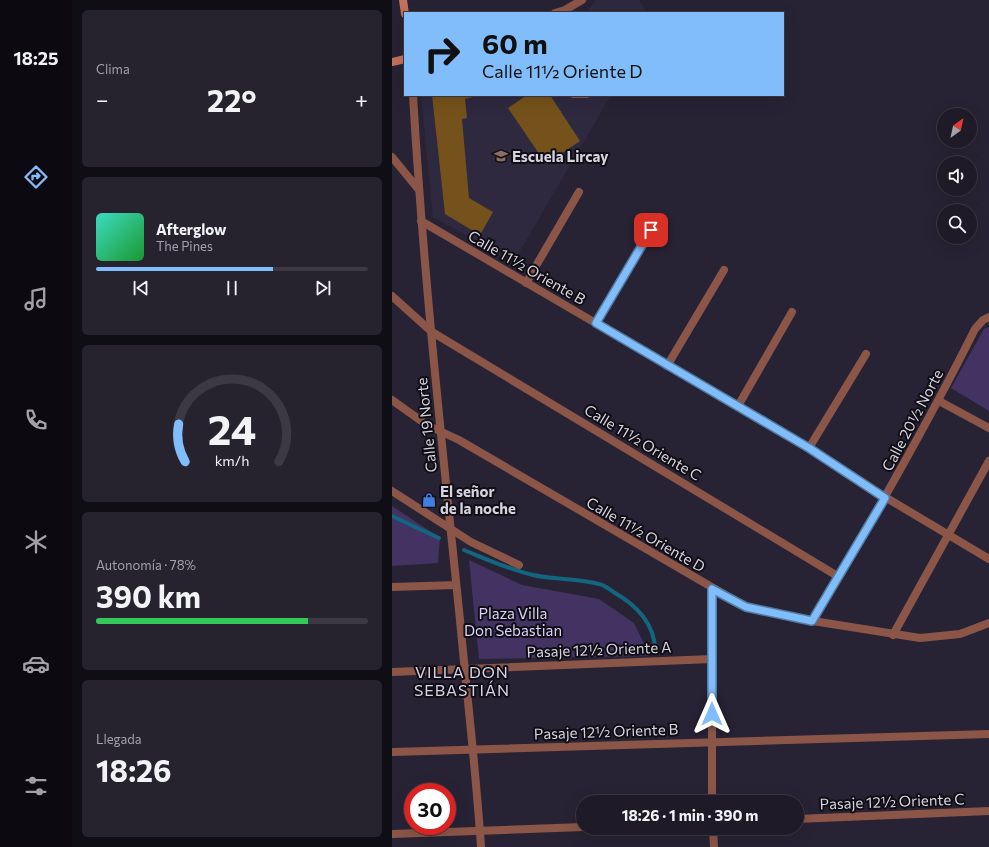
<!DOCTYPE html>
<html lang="es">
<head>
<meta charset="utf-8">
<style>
	body { margin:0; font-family:Commissioner,sans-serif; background:#26232f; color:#f1f3f6; height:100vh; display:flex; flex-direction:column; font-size:15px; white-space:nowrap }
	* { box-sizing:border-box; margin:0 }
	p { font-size:13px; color:#a1a1a7 }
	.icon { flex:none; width:22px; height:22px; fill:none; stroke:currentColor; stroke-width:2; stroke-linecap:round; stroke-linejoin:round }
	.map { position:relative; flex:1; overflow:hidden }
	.drawer { display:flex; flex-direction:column; gap:10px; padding:10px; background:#100e15; width:320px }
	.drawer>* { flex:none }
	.guide { position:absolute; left:12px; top:12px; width:380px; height:84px; border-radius:0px; box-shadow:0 4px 16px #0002,0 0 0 1px #3c3844; background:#80bdfa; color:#111; overflow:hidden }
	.needle { width:26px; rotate:33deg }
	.controls { position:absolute; left:545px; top:108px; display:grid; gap:8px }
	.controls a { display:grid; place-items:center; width:40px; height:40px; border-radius:50%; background:#1e1a27; box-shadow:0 4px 16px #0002,0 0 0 1px #3c3844; font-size:20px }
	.speed { position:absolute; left:12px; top:783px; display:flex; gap:8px; font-size:20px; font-weight:700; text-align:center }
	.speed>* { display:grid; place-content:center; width:52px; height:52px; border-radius:50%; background:#1e1a27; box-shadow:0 4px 16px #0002,0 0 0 1px #3c3844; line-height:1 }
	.speed .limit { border:6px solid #d22; background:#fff; color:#111 }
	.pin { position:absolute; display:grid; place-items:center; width:34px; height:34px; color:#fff; margin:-17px; border-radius:8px; box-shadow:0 2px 6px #0006 }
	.me { position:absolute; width:44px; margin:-22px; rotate:0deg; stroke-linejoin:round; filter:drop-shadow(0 0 3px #0008) }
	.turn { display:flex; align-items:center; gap:14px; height:84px; padding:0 12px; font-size:18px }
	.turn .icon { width:52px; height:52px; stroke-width:2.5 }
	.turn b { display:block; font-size:28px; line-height:34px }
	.big { font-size:30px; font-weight:700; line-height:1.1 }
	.drawer .widget { flex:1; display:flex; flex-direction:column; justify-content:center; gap:6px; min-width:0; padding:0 14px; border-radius:6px; background:#26232f }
	.drawer .dial { align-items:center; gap:0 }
	.dial svg { height:104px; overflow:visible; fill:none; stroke:#3c3844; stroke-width:7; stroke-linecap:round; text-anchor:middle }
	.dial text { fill:#f1f3f6; stroke:none }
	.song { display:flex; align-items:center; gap:12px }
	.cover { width:48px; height:48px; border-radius:6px; background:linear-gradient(135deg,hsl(170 70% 55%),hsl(130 70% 35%)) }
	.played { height:4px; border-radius:2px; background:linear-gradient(90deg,#80bdfa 65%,#3c3844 65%) }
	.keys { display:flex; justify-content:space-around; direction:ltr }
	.heat { display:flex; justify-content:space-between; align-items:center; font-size:22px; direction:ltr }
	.charge { height:6px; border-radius:3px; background:linear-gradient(90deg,#34c759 78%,#3c3844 0) }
	.trip { position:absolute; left:184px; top:795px; width:228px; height:40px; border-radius:20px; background:#1e1a27; box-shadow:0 4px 16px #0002,0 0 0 1px #3c3844; font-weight:700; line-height:40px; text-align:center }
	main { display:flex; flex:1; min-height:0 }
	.menu { display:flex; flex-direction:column; width:72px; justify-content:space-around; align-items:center; background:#0c0a10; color:#a1a1a7 }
	.menu .icon { width:28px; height:28px }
	.menu .selected { color:#80bdfa }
	.menu b { font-size:18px; color:#f1f3f6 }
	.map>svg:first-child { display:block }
</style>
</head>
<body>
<main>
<nav class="menu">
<b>18:25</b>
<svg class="icon selected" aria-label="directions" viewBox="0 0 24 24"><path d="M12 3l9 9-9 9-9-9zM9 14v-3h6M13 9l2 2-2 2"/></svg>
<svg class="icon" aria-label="music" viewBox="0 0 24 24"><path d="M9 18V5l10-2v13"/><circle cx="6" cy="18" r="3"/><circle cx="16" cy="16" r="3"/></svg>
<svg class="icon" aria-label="phone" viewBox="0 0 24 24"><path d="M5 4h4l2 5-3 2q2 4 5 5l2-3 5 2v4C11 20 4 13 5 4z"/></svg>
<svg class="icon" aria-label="climate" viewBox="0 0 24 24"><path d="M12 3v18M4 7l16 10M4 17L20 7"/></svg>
<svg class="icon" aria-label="car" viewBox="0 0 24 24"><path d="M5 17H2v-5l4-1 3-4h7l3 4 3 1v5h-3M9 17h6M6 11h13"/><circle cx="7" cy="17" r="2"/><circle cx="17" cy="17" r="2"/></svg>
<svg class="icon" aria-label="filters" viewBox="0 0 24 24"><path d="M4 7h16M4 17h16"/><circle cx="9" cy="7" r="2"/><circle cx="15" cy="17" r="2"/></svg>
</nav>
<section class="drawer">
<div class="widget"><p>Clima</p>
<div class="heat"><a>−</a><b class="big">22°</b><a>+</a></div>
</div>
<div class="widget">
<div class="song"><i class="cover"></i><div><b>Afterglow</b><p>The Pines</p></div></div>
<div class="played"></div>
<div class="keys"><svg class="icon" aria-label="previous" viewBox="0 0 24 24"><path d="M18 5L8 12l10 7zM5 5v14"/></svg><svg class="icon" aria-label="pause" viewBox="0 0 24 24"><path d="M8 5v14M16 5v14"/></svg><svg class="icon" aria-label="next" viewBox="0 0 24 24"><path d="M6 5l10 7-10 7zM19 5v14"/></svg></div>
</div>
<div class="widget dial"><svg viewBox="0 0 100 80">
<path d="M14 69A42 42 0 1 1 86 69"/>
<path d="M14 69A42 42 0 0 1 9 40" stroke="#80bdfa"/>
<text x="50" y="56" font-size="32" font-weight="700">24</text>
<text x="50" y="72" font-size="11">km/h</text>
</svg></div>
<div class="widget"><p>Autonomía · 78%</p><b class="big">390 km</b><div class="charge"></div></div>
<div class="widget"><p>Llegada</p><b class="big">18:26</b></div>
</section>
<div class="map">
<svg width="597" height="847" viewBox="0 0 597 847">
	<rect width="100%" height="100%" fill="#282334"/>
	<g fill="#2f2940">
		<polygon points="204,0 247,0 255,13 191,13 195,12"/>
		<polygon points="29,95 219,95 122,261 41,217"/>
	</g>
	<g fill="#423362">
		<polygon points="597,327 597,411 559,388 592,329"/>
		<polygon points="0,506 48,538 46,563 0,566"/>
		<polygon points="77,560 130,585 207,599 242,623 258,656 87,659"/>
	</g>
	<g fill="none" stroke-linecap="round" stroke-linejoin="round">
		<g stroke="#12667f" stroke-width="4">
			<polyline points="0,516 47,538"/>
			<path d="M72 550C94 559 118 570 141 575 163 580 186 578 207 584 213 585 218 590 223 593 244 605 263 624 263 650"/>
		</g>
	</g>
	<g fill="#75521b">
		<polygon points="40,95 88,95 73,99 75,118 70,119 77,198 101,212 88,235 53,214"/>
		<polygon points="135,95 158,95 188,141 154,164 116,108"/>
	</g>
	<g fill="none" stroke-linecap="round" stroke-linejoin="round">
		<polyline stroke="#8b5648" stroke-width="6" points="181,95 195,95"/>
		<g stroke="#8b5648" stroke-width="8">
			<polyline points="163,13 173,10 190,0"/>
			<polyline points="0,157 27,190"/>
			<polyline points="29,221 417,448 493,497 597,559"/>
			<polyline points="134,283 187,192"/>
			<polyline points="0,296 40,332 447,577"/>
			<polyline points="203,323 259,230"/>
			<polyline points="275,366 332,270"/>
			<polyline points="0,400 35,425 67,440 354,607 421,621 528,638 568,634 597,623"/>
			<polyline points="547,401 597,428"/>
			<polyline points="346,406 400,312"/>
			<polyline points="417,448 474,354"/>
			<polyline points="0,491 79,542 127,565"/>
			<polyline points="0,587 64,585"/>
			<path d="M421 621C477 525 533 429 583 329L591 320 597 317"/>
			<polyline points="501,635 597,461"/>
			<polyline points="0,672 320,659"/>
			<polyline points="0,752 597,734"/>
			<polyline points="320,802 320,589"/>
			<polyline points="405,819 597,811"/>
			<polyline points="321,828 322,847"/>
			<polyline points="0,834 191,827"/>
		</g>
		<path stroke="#8b5648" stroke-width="8" d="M21 95C31 270 50 445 68 620 75 696 84 771 89 847"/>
		<g stroke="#c4705a" stroke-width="8">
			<polyline points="11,0 13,14"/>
			<polyline points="0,62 13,59"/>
		</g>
	</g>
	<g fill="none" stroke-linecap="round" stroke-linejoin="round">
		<defs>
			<polyline id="route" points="259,230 204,323 417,448 493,498 420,621 354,607 320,589 320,714"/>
		</defs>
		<use href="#route" stroke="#537ba2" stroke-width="10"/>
		<use href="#route" stroke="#80bdfa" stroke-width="7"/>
	</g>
	<defs>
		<symbol id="school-bare" viewBox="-9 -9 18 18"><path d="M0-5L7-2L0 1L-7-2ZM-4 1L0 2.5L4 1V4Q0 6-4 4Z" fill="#8d6e63" stroke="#100e15" stroke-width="2.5" paint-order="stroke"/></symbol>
		<symbol id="shop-bare" viewBox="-9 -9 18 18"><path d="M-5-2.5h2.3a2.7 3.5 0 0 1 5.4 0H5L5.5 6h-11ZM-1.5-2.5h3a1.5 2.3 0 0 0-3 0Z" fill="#3f7fe0" stroke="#100e15" stroke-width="2.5" paint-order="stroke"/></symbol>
	</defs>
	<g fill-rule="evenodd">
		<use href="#school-bare" x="99" y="146" width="20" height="20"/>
		<use href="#shop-bare" x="27" y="490" width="20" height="20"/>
	</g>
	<g text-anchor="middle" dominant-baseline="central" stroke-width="4" stroke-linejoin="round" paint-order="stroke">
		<g font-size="15" font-weight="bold" fill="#d6d3df" stroke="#100e15" text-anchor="start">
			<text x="120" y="156">Escuela Lircay</text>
			<text x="48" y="491">El señor<tspan x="48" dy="17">de la noche</tspan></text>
		</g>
		<g font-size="15" fill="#d6d3df" stroke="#100e15">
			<text transform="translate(135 267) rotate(30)">Calle 11½ Oriente B</text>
			<text transform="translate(520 420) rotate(-62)">Calle 20½ Norte</text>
			<text transform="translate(34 425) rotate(-96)">Calle 19 Norte</text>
			<text transform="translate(251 442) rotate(31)">Calle 11½ Oriente C</text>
			<text transform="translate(254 534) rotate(30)">Calle 11½ Oriente D</text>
			<text transform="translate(207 649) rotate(-2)">Pasaje 12½ Oriente A</text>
			<text transform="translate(214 731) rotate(-2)">Pasaje 12½ Oriente B</text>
			<text transform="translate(500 801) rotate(-2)">Pasaje 12½ Oriente C</text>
		</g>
		<g font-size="15" fill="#dcd2f9" stroke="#100e15">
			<text x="121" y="613">Plaza Villa<tspan x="121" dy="17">Don Sebastian</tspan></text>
		</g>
		<g font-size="16" letter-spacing="1" fill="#d7d2e9" stroke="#100e15">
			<text x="70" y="671">VILLA DON<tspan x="70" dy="18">SEBASTIÁN</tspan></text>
		</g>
	</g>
</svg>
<div class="controls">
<a><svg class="needle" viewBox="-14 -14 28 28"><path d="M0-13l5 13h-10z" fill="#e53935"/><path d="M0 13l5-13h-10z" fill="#a1a1a7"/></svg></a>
<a><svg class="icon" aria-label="sound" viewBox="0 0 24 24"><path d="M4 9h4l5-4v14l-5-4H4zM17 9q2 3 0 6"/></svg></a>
<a><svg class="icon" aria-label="search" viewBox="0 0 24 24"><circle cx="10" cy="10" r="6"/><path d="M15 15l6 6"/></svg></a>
</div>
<div class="speed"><div class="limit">30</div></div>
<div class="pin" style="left:259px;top:230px;background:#d93025"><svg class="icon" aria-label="arrive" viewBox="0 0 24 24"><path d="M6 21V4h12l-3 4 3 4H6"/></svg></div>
<svg class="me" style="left:320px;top:714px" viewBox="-20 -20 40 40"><path d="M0-17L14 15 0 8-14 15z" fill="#80bdfa" stroke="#fff" stroke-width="4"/></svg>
<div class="trip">18:26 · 1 min · 390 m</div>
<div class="guide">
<div class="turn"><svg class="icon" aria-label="right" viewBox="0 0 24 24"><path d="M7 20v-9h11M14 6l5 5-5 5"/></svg><div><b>60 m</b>Calle 11½ Oriente D</div></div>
</div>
</div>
</main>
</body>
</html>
